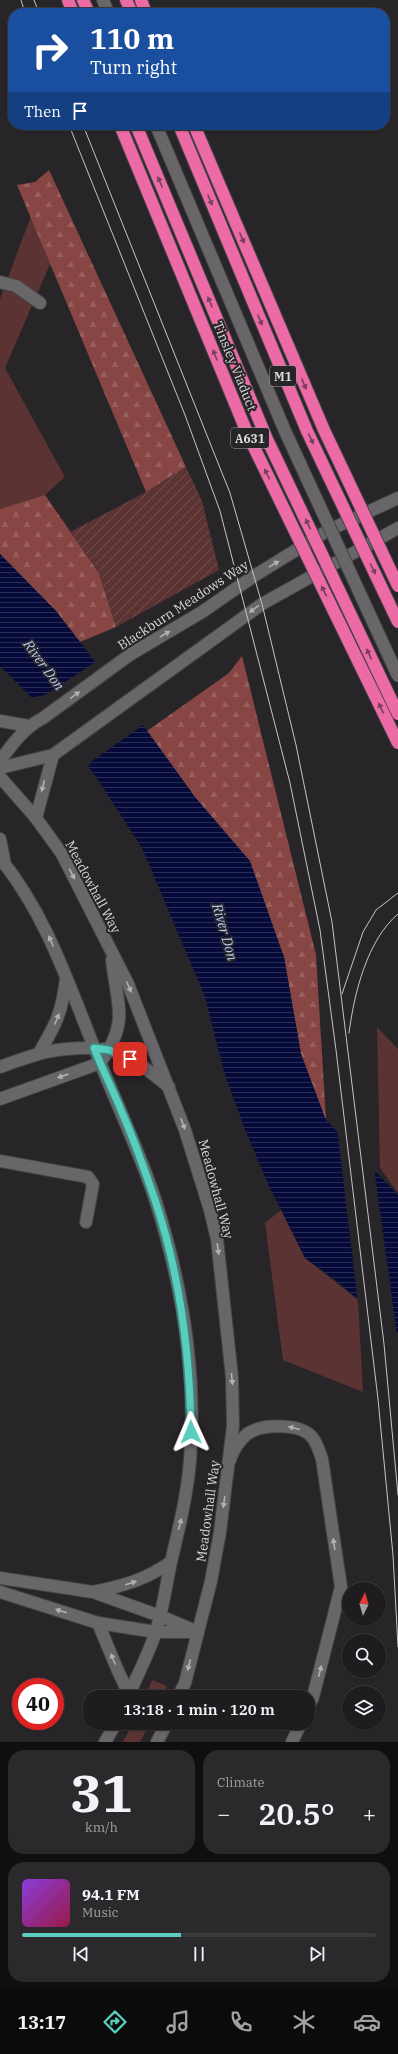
<!DOCTYPE html>
<html lang="en">
<head>
<meta charset="utf-8">
<style>
	body { margin:0; font-family:"IBM Plex Serif",serif; background:#2b292b; color:#f1f3f6; height:100vh; display:flex; flex-direction:column; font-size:15px; white-space:nowrap }
	* { box-sizing:border-box; margin:0 }
	p { font-size:13px; color:#a1a1a4 }
	.icon { flex:none; width:22px; height:22px; fill:none; stroke:currentColor; stroke-width:2; stroke-linecap:round; stroke-linejoin:round }
	.map { position:relative; height:1742px; overflow:hidden }
	.side { display:flex; flex-direction:column; gap:8px; padding:8px; background:#100f10; flex:1 }
	.side>* { flex:none }
	.hud { position:absolute; left:8px; top:8px; width:382px; height:122px; border-radius:16px; box-shadow:0 1px 3px #0004,0 0 0 1px #3c3a3c; background:#1a4fa0; color:#fff; overflow:hidden }
	.needle { width:26px; rotate:5deg }
	.buttons { position:absolute; left:342px; top:1582px; display:grid; gap:8px }
	.buttons a { display:grid; place-items:center; width:44px; height:44px; border-radius:50%; background:#1e1c1e; box-shadow:0 1px 3px #0004,0 0 0 1px #3c3a3c; font-size:20px }
	.speed { position:absolute; left:12px; top:1678px; display:flex; gap:8px; font-size:20px; font-weight:700; text-align:center }
	.speed>* { display:grid; place-content:center; width:52px; height:52px; border-radius:50%; background:#1e1c1e; box-shadow:0 1px 3px #0004,0 0 0 1px #3c3a3c; line-height:1 }
	.speed .limit { border:6px solid #d22; background:#fff; color:#111 }
	.pin { position:absolute; display:grid; place-items:center; width:34px; height:34px; color:#fff; margin:-17px; border-radius:8px; box-shadow:0 2px 6px #0006 }
	.me { position:absolute; width:44px; margin:-22px; rotate:359deg; stroke-linejoin:round; filter:drop-shadow(0 0 3px #0008) }
	.turn { display:flex; align-items:center; gap:14px; height:84px; padding:0 16px; font-size:18px }
	.turn .icon { width:52px; height:52px; stroke-width:2.5 }
	.turn b { display:block; font-size:28px; line-height:34px }
	.then { display:flex; align-items:center; height:38px; padding:0 16px; background:#0003; gap:8px; font-size:15px }
	.big { font-size:30px; font-weight:600; line-height:1.1 }
	.side .card { flex:1; display:flex; flex-direction:column; justify-content:center; gap:6px; min-width:0; padding:0 14px; border-radius:16px; background:#2b292b }
	.side .dial { align-items:center; gap:0 }
	.dial b { font-size:52px; line-height:1 }
	.song { display:flex; align-items:center; gap:12px }
	.cover { width:48px; height:48px; border-radius:6px; background:linear-gradient(135deg,hsl(270 70% 55%),hsl(340 70% 35%)) }
	.played { height:4px; border-radius:2px; background:linear-gradient(90deg,#59cebf 45%,#3c3a3c 45%) }
	.keys { display:flex; justify-content:space-around; direction:ltr }
	.heat { display:flex; justify-content:space-between; align-items:center; font-size:22px; direction:ltr }
	.side .tiles { flex:1; display:grid; gap:8px; grid-template-columns:1fr 1fr }
	.card:last-child { grid-column:span 2 }
	.trip { position:absolute; left:83px; top:1690px; width:232px; height:40px; border-radius:16px; background:#1e1c1e; box-shadow:0 1px 3px #0004,0 0 0 1px #3c3a3c; font-weight:600; line-height:40px; text-align:center }
	.tabs { display:flex; height:64px; justify-content:space-around; align-items:center; background:#0c0b0c; color:#a1a1a4 }
	.tabs .icon { width:28px; height:28px }
	.tabs .current { color:#59cebf }
	.tabs b { font-size:18px; color:#f1f3f6 }
	.map>svg:first-child { display:block }
</style>
</head>
<body>
<div class="map">
<svg width="398" height="1742" viewBox="0 0 398 1742">
	<defs>
		<pattern id="forest-firs" width="22" height="20" patternUnits="userSpaceOnUse"><rect width="22" height="20" fill="#874644"/><path d="M5 1l3.5 6h-7zM16 11l3.5 6h-7z" fill="#97605e"/></pattern>
		<pattern id="garden-furrows" width="10" height="10" patternUnits="userSpaceOnUse"><rect width="10" height="10" fill="#5b3332"/><path d="M-1 1l2-2M0 10L10 0M9 11l2-2" fill="none" stroke="#72504f"/></pattern>
		<pattern id="water-rules" width="6" height="5" patternUnits="userSpaceOnUse"><rect width="6" height="5" fill="#050a39"/><path d="M0 2.5h6" fill="none" stroke="#292d55"/></pattern>
	</defs>
	<rect width="100%" height="100%" fill="#282528"/>
	<g fill="#5b3332">
		<polygon points="31,216 50,264 5,368 65,477 45,495 0,509 0,299"/>
		<polygon points="377,1027 398,1049 398,1193 380,1168"/>
		<polygon points="281,1210 305,1258 358,1300 363,1392 283,1360 265,1223"/>
		<polygon points="152,1680 167,1686 162,1697 145,1697"/>
		<polygon points="133,1723 150,1723 140,1742 123,1742"/>
	</g>
	<g fill="url(#forest-firs)">
		<polygon points="49,170 186,467 146,492 17,185 35,182"/>
		<polygon points="45,495 99,573 116,627 80,642 56,611 0,554 0,509"/>
		<polygon points="242,656 316,955 326,1121 301,1054 284,957 195,797 147,731 229,673"/>
	</g>
	<polygon fill="url(#garden-furrows)" points="186,467 202,501 219,570 116,627 99,573 70,532 146,492"/>
	<polygon fill="url(#water-rules)" points="0,554 56,611 127,703 195,797 250,861 284,957 301,1054 326,1120 398,1195 398,1333 334,1279 305,1258 270,1188 245,1130 224,1072 205,997 142,848 96,777 54,720 0,666"/>
	<g fill="#282528">
		<polygon points="97,661 145,724 92,761 87,769 52,721 29,698 45,695"/>
		<polygon points="337,1129 374,1167 397,1335 358,1303"/>
	</g>
	<g fill="none" stroke-linecap="round" stroke-linejoin="round">
		<defs>
			<g id="lane">
				<polyline points="103,0 108,13"/>
				<polyline points="0,282 16,286 40,303"/>
				<path d="M0 1067C36 1054 54 1047 94 1048"/>
				<polyline points="0,1099 100,1063"/>
				<polyline points="0,1161 88,1177 93,1184 86,1222"/>
				<path d="M230 1460C233 1450 239 1441 247 1434 261 1424 299 1423 311 1436 317 1442 319 1451 322 1459L341 1587 313 1697 308 1708"/>
				<polyline points="0,1578 93,1592 160,1616"/>
				<polyline points="0,1592 98,1623 156,1632"/>
				<polyline points="292,1742 301,1723"/>
			</g>
			<g id="secondary">
				<polyline points="0,721 29,726"/>
				<path d="M0 761C13 743 24 728 43 718L131 654 202 612 254 576 327 531 398 498"/>
				<polyline points="0,768 53,755 262,604 398,528"/>
				<polyline points="0,777 36,818 62,854 128,984 185,1130 210,1210 217,1239 232,1377 233,1426 220,1532 211,1581 185,1683 178,1697"/>
				<polyline points="36,818 53,755"/>
				<polyline points="0,839 5,865"/>
				<path d="M0 858C48 917 70 989 98 1057 117 1106 140 1152 156 1202 182 1285 197 1374 190 1461 187 1496 179 1528 171 1562 166 1585 163 1609 156 1631 149 1654 137 1675 128 1697"/>
				<path d="M103 1049C129 1052 150 1072 169 1087"/>
				<path d="M39 1053C56 1024 62 1013 66 978"/>
				<path d="M100 1063C130 1021 117 1007 112 960"/>
				<path d="M93 1592C123 1586 145 1580 171 1562"/>
				<polyline points="160,1616 191,1629"/>
				<polyline points="98,1623 118,1671 129,1694"/>
				<polyline points="156,1632 198,1632"/>
				<polyline points="105,1742 116,1723"/>
				<polyline points="157,1742 167,1723"/>
			</g>
			<g id="highway">
				<polyline points="68,0 73,13"/>
				<polyline points="83,0 89,13"/>
				<polyline points="126,0 132,13"/>
				<polyline points="141,0 146,13"/>
			</g>
		</defs>
		<use href="#lane" stroke="#464346" stroke-width="14"/>
		<use href="#secondary" stroke="#464346" stroke-width="14"/>
		<use href="#highway" stroke="#464346" stroke-width="14"/>
		<use href="#lane" stroke="#69666a" stroke-width="12"/>
		<use href="#secondary" stroke="#69666a" stroke-width="12"/>
		<use href="#highway" stroke="#ec6aa6" stroke-width="12"/>
		<g stroke="#c6c4c6" stroke-width="1">
			<polyline points="21,0 25,13"/>
			<polyline points="34,0 39,13"/>
			<polyline points="69,125 185,415 220,511 290,783 320,930 336,1050 378,1399 393,1555 398,1647"/>
			<polyline points="83,125 230,493 262,604 296,745 332,922 384,1344 398,1495"/>
			<polyline points="342,994 363,932 376,910 398,893"/>
			<path d="M349 1033C354 994 367 940 398 914"/>
		</g>
		<defs>
			<polyline id="lane-bridge" points="156,125 285,431 398,676"/>
			<g id="highway-bridge">
				<polyline points="120,125 248,435 398,743"/>
				<polyline points="136,125 267,439 398,714"/>
				<polyline points="179,125 307,431 398,622"/>
				<polyline points="194,125 324,430 398,586"/>
			</g>
		</defs>
		<use href="#lane-bridge" stroke="#464346" stroke-width="14" stroke-linecap="butt"/>
		<use href="#highway-bridge" stroke="#464346" stroke-width="14" stroke-linecap="butt"/>
		<use href="#lane-bridge" stroke="#69666a" stroke-width="12"/>
		<use href="#highway-bridge" stroke="#ec6aa6" stroke-width="12"/>
	</g>
	<defs><path id="oneway-solid" d="M-6-.8H1V-3.2L6.5 0L1 3.2V.8H-6Z"/></defs>
	<g fill="#76415a">
		<use href="#oneway-solid" transform="translate(160 182) rotate(-113)"/>
		<use href="#oneway-solid" transform="translate(210 200) rotate(67)"/>
		<use href="#oneway-solid" transform="translate(242 238) rotate(67)"/>
		<use href="#oneway-solid" transform="translate(210 302) rotate(-113)"/>
		<use href="#oneway-solid" transform="translate(260 320) rotate(67)"/>
		<use href="#oneway-solid" transform="translate(215 355) rotate(-112)"/>
		<use href="#oneway-solid" transform="translate(304 384) rotate(67)"/>
		<use href="#oneway-solid" transform="translate(311 439) rotate(64)"/>
		<use href="#oneway-solid" transform="translate(267 474) rotate(-116)"/>
		<use href="#oneway-solid" transform="translate(308 524) rotate(-115)"/>
		<use href="#oneway-solid" transform="translate(373 569) rotate(64)"/>
		<use href="#oneway-solid" transform="translate(324 591) rotate(-116)"/>
		<use href="#oneway-solid" transform="translate(369 654) rotate(-115)"/>
		<use href="#oneway-solid" transform="translate(381 708) rotate(-116)"/>
	</g>
	<g fill="#b3b1b3">
		<use href="#oneway-solid" transform="translate(274 564) rotate(-31)"/>
		<use href="#oneway-solid" transform="translate(254 609) rotate(144)"/>
		<use href="#oneway-solid" transform="translate(165 634) rotate(-31)"/>
		<use href="#oneway-solid" transform="translate(75 695) rotate(-36)"/>
		<use href="#oneway-solid" transform="translate(43 786) rotate(104)"/>
		<use href="#oneway-solid" transform="translate(72 874) rotate(63)"/>
		<use href="#oneway-solid" transform="translate(51 941) rotate(-114)"/>
		<use href="#oneway-solid" transform="translate(129 987) rotate(66)"/>
		<use href="#oneway-solid" transform="translate(57 1019) rotate(-68)"/>
		<use href="#oneway-solid" transform="translate(63 1076) rotate(161)"/>
		<use href="#oneway-solid" transform="translate(183 1124) rotate(70)"/>
		<use href="#oneway-solid" transform="translate(218 1249) rotate(82)"/>
		<use href="#oneway-solid" transform="translate(232 1379) rotate(85)"/>
		<use href="#oneway-solid" transform="translate(294 1428) rotate(-166)"/>
		<use href="#oneway-solid" transform="translate(224 1502) rotate(98)"/>
		<use href="#oneway-solid" transform="translate(180 1524) rotate(-76)"/>
		<use href="#oneway-solid" transform="translate(334 1544) rotate(-99)"/>
		<use href="#oneway-solid" transform="translate(131 1583) rotate(-18)"/>
		<use href="#oneway-solid" transform="translate(61 1611) rotate(-163)"/>
		<use href="#oneway-solid" transform="translate(113 1659) rotate(-112)"/>
		<use href="#oneway-solid" transform="translate(189 1665) rotate(105)"/>
		<use href="#oneway-solid" transform="translate(320 1671) rotate(-76)"/>
	</g>
	<g fill="none" stroke-linecap="round" stroke-linejoin="round">
		<defs>
			<path id="route" d="M130 1059 109 1050 94 1048C103 1071 114 1092 123 1115 135 1142 145 1171 155 1200 180 1275 190 1353 191 1432"/>
		</defs>
		<use href="#route" stroke="#3a867c" stroke-width="10"/>
		<use href="#route" stroke="#59cebf" stroke-width="7"/>
	</g>
	<g text-anchor="middle" dominant-baseline="central" stroke-width="4" stroke-linejoin="round" paint-order="stroke">
		<g fill="#282528" stroke="#a5a3a5" stroke-width="1">
			<rect x="270" y="366" width="26" height="20" rx="3"/>
			<rect x="231" y="428" width="38" height="20" rx="3"/>
		</g>
		<g font-size="12" font-weight="bold" fill="#dbd9db">
			<text x="283" y="376">M1</text>
			<text x="250" y="438">A631</text>
		</g>
		<g font-size="13" fill="#dbd9db" stroke="#282528">
			<text transform="translate(235 366) rotate(68)">Tinsley Viaduct</text>
			<text transform="translate(183 605) rotate(-33)">Blackburn Meadows Way</text>
			<text transform="translate(93 887) rotate(62)">Meadowhall Way</text>
			<text transform="translate(216 1189) rotate(75)">Meadowhall Way</text>
			<text transform="translate(208 1511) rotate(-82)">Meadowhall Way</text>
		</g>
		<g font-size="14" font-style="italic" fill="#b6c9f9" stroke="#282528">
			<text transform="translate(44 665) rotate(54)">River Don</text>
			<text transform="translate(225 932) rotate(74)">River Don</text>
		</g>
	</g>
</svg>
<div class="buttons">
<a><svg class="needle" viewBox="-14 -14 28 28"><path d="M0-13l5 13h-10z" fill="#e53935"/><path d="M0 13l5-13h-10z" fill="#a1a1a4"/></svg></a>
<a><svg class="icon" aria-label="search" viewBox="0 0 24 24"><circle cx="10" cy="10" r="6"/><path d="M15 15l6 6"/></svg></a>
<a><svg class="icon" aria-label="layers" viewBox="0 0 24 24"><path d="M12 4l9 5-9 5-9-5zM3 14l9 5 9-5"/></svg></a>
</div>
<div class="speed"><div class="limit">40</div></div>
<div class="pin" style="left:130px;top:1059px;background:#d93025"><svg class="icon" aria-label="arrive" viewBox="0 0 24 24"><path d="M6 21V4h12l-3 4 3 4H6"/></svg></div>
<svg class="me" style="left:191px;top:1432px" viewBox="-20 -20 40 40"><path d="M0-17L14 15 0 8-14 15z" fill="#59cebf" stroke="#fff" stroke-width="4"/></svg>
<div class="trip">13:18 · 1 min · 120 m</div>
<div class="hud">
<div class="turn"><svg class="icon" aria-label="right" viewBox="0 0 24 24"><path d="M7 20v-9h11M14 6l5 5-5 5"/></svg><div><b>110 m</b>Turn right</div></div>
<div class="then">Then<svg class="icon" aria-label="arrive" viewBox="0 0 24 24"><path d="M6 21V4h12l-3 4 3 4H6"/></svg></div>
</div>
</div>
<section class="side">
<div class="tiles">
<div class="card dial"><b>31</b><p>km/h</p></div>
<div class="card"><p>Climate</p>
<div class="heat"><a>−</a><b class="big">20.5°</b><a>+</a></div>
</div>
<div class="card">
<div class="song"><i class="cover"></i><div><b>94.1 FM</b><p>Music</p></div></div>
<div class="played"></div>
<div class="keys"><svg class="icon" aria-label="previous" viewBox="0 0 24 24"><path d="M18 5L8 12l10 7zM5 5v14"/></svg><svg class="icon" aria-label="pause" viewBox="0 0 24 24"><path d="M8 5v14M16 5v14"/></svg><svg class="icon" aria-label="next" viewBox="0 0 24 24"><path d="M6 5l10 7-10 7zM19 5v14"/></svg></div>
</div>
</div>
</section>
<nav class="tabs">
<b>13:17</b>
<svg class="icon current" aria-label="directions" viewBox="0 0 24 24"><path d="M12 3l9 9-9 9-9-9zM9 14v-3h6M13 9l2 2-2 2"/></svg>
<svg class="icon" aria-label="music" viewBox="0 0 24 24"><path d="M9 18V5l10-2v13"/><circle cx="6" cy="18" r="3"/><circle cx="16" cy="16" r="3"/></svg>
<svg class="icon" aria-label="phone" viewBox="0 0 24 24"><path d="M5 4h4l2 5-3 2q2 4 5 5l2-3 5 2v4C11 20 4 13 5 4z"/></svg>
<svg class="icon" aria-label="climate" viewBox="0 0 24 24"><path d="M12 3v18M4 7l16 10M4 17L20 7"/></svg>
<svg class="icon" aria-label="car" viewBox="0 0 24 24"><path d="M5 17H2v-5l4-1 3-4h7l3 4 3 1v5h-3M9 17h6M6 11h13"/><circle cx="7" cy="17" r="2"/><circle cx="17" cy="17" r="2"/></svg>
</nav>
</body>
</html>
